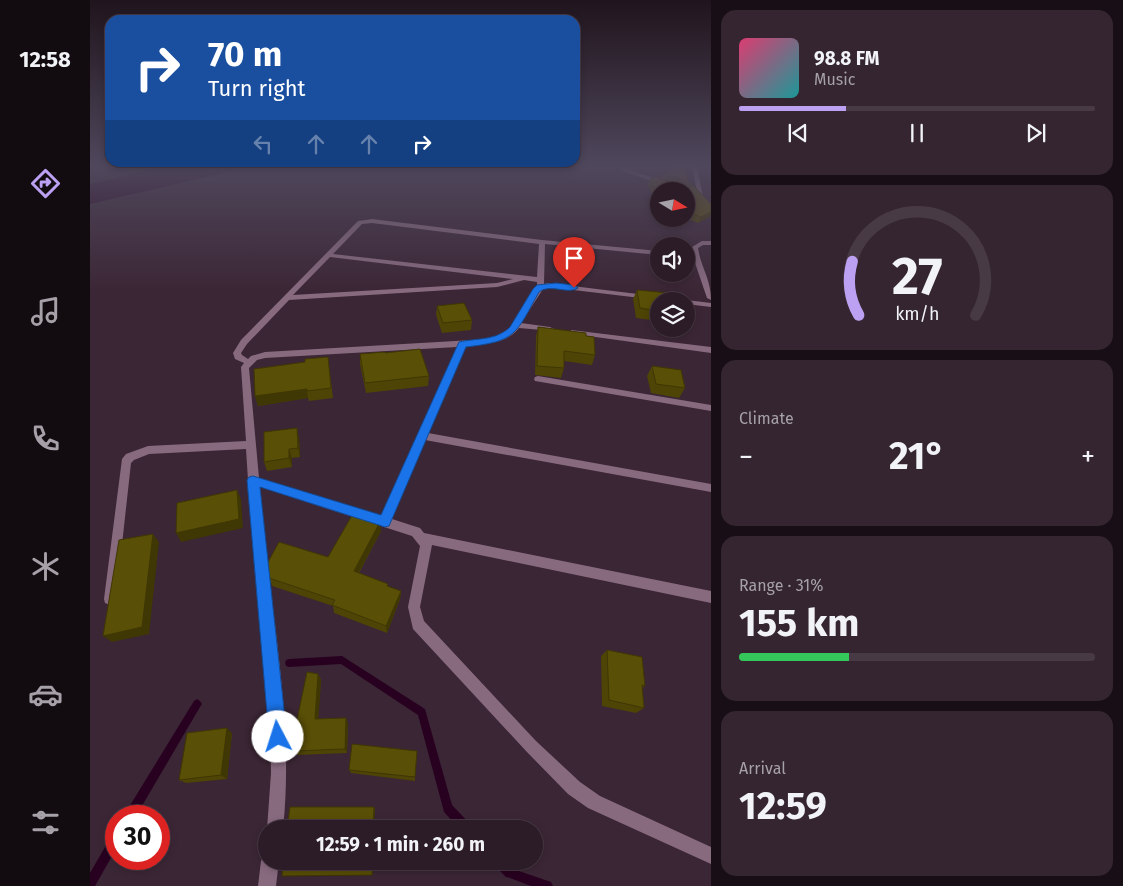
<!DOCTYPE html>
<html lang="en">
<head>
<meta charset="utf-8">
<style>
	body { margin:0; font-family:"Fira Sans",sans-serif; background:#342530; color:#f1f3f6; height:100vh; display:flex; flex-direction:column; font-size:19px; white-space:nowrap }
	* { box-sizing:border-box; margin:0 }
	p { font-size:16px; color:#a6a1a8 }
	.icon { flex:none; width:28px; height:28px; fill:none; stroke:currentColor; stroke-width:2; stroke-linecap:round; stroke-linejoin:round }
	.map { position:relative; flex:1; overflow:hidden }
	.sheet { display:flex; flex-direction:column; gap:10px; padding:10px; background:#180f16; width:412px }
	.sheet>* { flex:none }
	.guide { position:absolute; left:15px; top:15px; width:475px; height:152px; border-radius:15px; box-shadow:0 2px 8px #0003,0 0 0 1px #483a45; background:#1a4fa0; color:#fff; overflow:hidden }
	.needle { width:32px; rotate:100deg }
	.fabs { position:absolute; left:560px; top:182px; display:grid; gap:10px }
	.fabs a { display:grid; place-items:center; width:45px; height:45px; border-radius:50%; background:#2c1c28; box-shadow:0 2px 8px #0003,0 0 0 1px #483a45; font-size:25px }
	.speed { position:absolute; left:15px; top:805px; display:flex; gap:10px; font-size:25px; font-weight:700; text-align:center }
	.speed>* { display:grid; place-content:center; width:65px; height:65px; border-radius:50%; background:#2c1c28; box-shadow:0 2px 8px #0003,0 0 0 1px #483a45; line-height:1 }
	.speed .limit { border:8px solid #d22; background:#fff; color:#111 }
	.pin { position:absolute; display:grid; place-items:center; width:42px; height:42px; color:#fff; margin:-51px -21px; border-radius:50% 50% 50% 0; rotate:-45deg; box-shadow:0 0 5px #0007 }
	.pin .icon { rotate:45deg }
	.me { position:absolute; width:55px; margin:-28px; rotate:355deg; stroke-linejoin:round; filter:drop-shadow(0 0 4px #0008) }
	.turn { display:flex; align-items:center; gap:18px; height:105px; padding:0 20px; font-size:22px }
	.turn .icon { width:65px; height:65px; stroke-width:2.5 }
	.turn b { display:block; font-size:35px; line-height:42px }
	.lanes { display:flex; align-items:center; height:48px; padding:0 20px; background:#0003; justify-content:center; gap:25px; direction:ltr }
	.lanes .off { opacity:.35 }
	.big { font-size:38px; font-weight:700; line-height:1.1 }
	.sheet .card { flex:1; display:flex; flex-direction:column; justify-content:center; gap:8px; min-width:0; padding:0 18px; border-radius:15px; background:#342530 }
	.sheet .dial { align-items:center; gap:0 }
	.dial svg { height:130px; overflow:visible; fill:none; stroke:#483a45; stroke-width:7; stroke-linecap:round; text-anchor:middle }
	.dial text { fill:#f1f3f6; stroke:none }
	.song { display:flex; align-items:center; gap:15px }
	.cover { width:60px; height:60px; border-radius:8px; background:linear-gradient(135deg,hsl(340 70% 55%),hsl(180 70% 35%)) }
	.played { height:5px; border-radius:2px; background:linear-gradient(90deg,#bca0f2 30%,#483a45 30%) }
	.keys { display:flex; justify-content:space-around; direction:ltr }
	.heat { display:flex; justify-content:space-between; align-items:center; font-size:28px; direction:ltr }
	.charge { height:8px; border-radius:4px; background:linear-gradient(90deg,#34c759 31%,#483a45 0) }
	.trip { position:absolute; left:168px; top:820px; width:285px; height:50px; border-radius:25px; background:#2c1c28; box-shadow:0 2px 8px #0003,0 0 0 1px #483a45; font-weight:700; line-height:50px; text-align:center }
	main { display:flex; flex:1; min-height:0 }
	.menu { display:flex; flex-direction:column; width:90px; justify-content:space-around; align-items:center; background:#120b10; color:#a6a1a8 }
	.menu .icon { width:35px; height:35px }
	.menu .selected { color:#bca0f2 }
	.menu b { font-size:22px; color:#f1f3f6 }
	.map>svg:first-child { display:block }
</style>
</head>
<body>
<main>
<nav class="menu">
<b>12:58</b>
<svg class="icon selected" aria-label="directions" viewBox="0 0 24 24"><path d="M12 3l9 9-9 9-9-9zM9 14v-3h6M13 9l2 2-2 2"/></svg>
<svg class="icon" aria-label="music" viewBox="0 0 24 24"><path d="M9 18V5l10-2v13"/><circle cx="6" cy="18" r="3"/><circle cx="16" cy="16" r="3"/></svg>
<svg class="icon" aria-label="phone" viewBox="0 0 24 24"><path d="M5 4h4l2 5-3 2q2 4 5 5l2-3 5 2v4C11 20 4 13 5 4z"/></svg>
<svg class="icon" aria-label="climate" viewBox="0 0 24 24"><path d="M12 3v18M4 7l16 10M4 17L20 7"/></svg>
<svg class="icon" aria-label="car" viewBox="0 0 24 24"><path d="M5 17H2v-5l4-1 3-4h7l3 4 3 1v5h-3M9 17h6M6 11h13"/><circle cx="7" cy="17" r="2"/><circle cx="17" cy="17" r="2"/></svg>
<svg class="icon" aria-label="filters" viewBox="0 0 24 24"><path d="M4 7h16M4 17h16"/><circle cx="9" cy="7" r="2"/><circle cx="15" cy="17" r="2"/></svg>
</nav>
<div class="map">
<svg width="621" height="886" viewBox="0 0 621 886">
	<rect width="100%" height="100%" fill="#3b2635"/>
	<polygon fill="#280020" points="72,167 155,167 134,173 0,204 0,184"/>
	<g fill="none" stroke-linecap="round" stroke-linejoin="round">
		<g fill="#280020" fill-rule="evenodd">
			<polygon points="252,656 335,709 362,805 381,825 382,829 370,829 354,812 353,808 328,715 251,664 199,667 196,666 195,663 196,660 199,659"/>
			<polygon points="107,699 110,701 112,704 110,707 46,816 35,816 36,812 104,701"/>
			<polygon points="26,834 26,849 5,886 0,886 0,873 22,835"/>
			<polygon points="403,861 416,861 423,869 461,882 463,886 441,886 420,878 416,877 404,865"/>
		</g>
		<g fill="#886a7f" fill-rule="evenodd">
			<polygon points="602,167 607,167 613,197 608,196"/>
			<polygon points="535,168 597,190 598,191 596,192 590,191 533,171 532,170"/>
			<path d="M282 219 452 240 569 251V255L455 244 454 284 458 283 621 303V307L596 304V301H576L458 287 453 289 431 323 460 327 464 329 463 331 429 328C417 344 393 344 375 346L338 433 621 484V492L335 440 302 519 330 528 334 533 621 591V603L342 545 330 607 334 621 446 741 490 782 510 796 621 847V864L498 808 478 794 436 751 323 629 318 607 330 546 322 536 170 487C174 527 178 568 183 608 192 682 201 754 193 829H177L181 773 180 717 158 480 156 449 59 454 44 460 41 463 26 599 25 603 20 605 15 603 14 599 32 459 36 454 58 446 156 441 151 367 154 363 145 359 143 353 151 340 268 221ZM282 223 449 244 447 277 243 254 272 224ZM240 257 423 279 407 283 203 295ZM434 280 447 282V286L421 328 400 339 175 352 161 356 158 359 152 355 151 353 157 344 199 300 407 287ZM367 347 292 516 169 478 159 368 167 360 175 358Z"/>
			<path d="M612 241H621V245H613L608 248C611 268 621 279 621 300L617 298 603 257 602 247Z"/>
			<polygon points="481,330 621,347 621,353 484,334 481,334"/>
			<polygon points="448,376 621,405 621,411 445,381 444,379 445,377"/>
			<polygon points="176,854 176,861 189,861 186,886 168,886 171,861 174,855"/>
		</g>
	</g>
	<g fill="#4d4405">
		<polygon points="573,173 597,179 621,204 621,216 608,223 596,218 596,191 569,191 569,201 564,199 558,185 560,179 583,183 571,179"/>
		<polygon points="547,290 569,301 569,321 546,318 543,299"/>
		<polygon points="347,306 382,320 381,330 352,333 346,315"/>
		<polygon points="448,327 496,336 505,355 502,365 474,361 474,368 471,378 445,375 446,336"/>
		<polygon points="295,353 339,376 338,386 276,393 270,364 270,354"/>
		<polygon points="238,357 243,398 219,401 218,398 168,406 165,396 215,362"/>
		<polygon points="562,366 595,388 589,398 561,393 557,376"/>
		<polygon points="209,438 210,457 202,458 202,467 177,471 174,462"/>
		<polygon points="291,531 269,573 298,587 311,591 310,599 297,633 244,613 243,606 182,586 179,578 238,557"/>
		<polygon points="517,650 555,686 552,688 554,708 546,713 512,706 511,656"/>
		<polygon points="228,674 231,680 228,719 258,723 257,753 208,755 204,751"/>
		<polygon points="142,733 137,779 96,783 89,780"/>
		<polygon points="259,770 325,777 325,781 261,773"/>
	</g>
	<g fill="#3f3704">
		<polygon points="621,212 621,216 608,223 611,217"/>
		<polygon points="217,389 218,398 168,406 165,396"/>
		<polygon points="207,428 209,438 210,457 208,448"/>
		<polygon points="199,449 202,458 202,467 199,458"/>
		<polygon points="147,490 151,499 153,528 91,542 86,533"/>
		<polygon points="290,522 291,531 265,579 264,571"/>
		<polygon points="63,534 69,542 59,634 22,642 13,636"/>
		<polygon points="311,591 310,599 297,633 296,626"/>
		<polygon points="228,674 231,680 228,724 225,719"/>
		<polygon points="256,718 258,723 257,753 255,749"/>
		<polygon points="137,728 142,733 137,779 131,775"/>
		<polygon points="284,807 285,809 284,829 283,829"/>
		<rect x="282" y="861" width="1" height="14"/>
	</g>
	<g fill="#5a4f06" stroke="#3f3704">
		<polygon points="586,167 597,167 597,179 621,204 621,212 611,217 596,211 596,191 569,191 569,194 567,194 560,179 564,177 599,188 602,186 600,182 573,173"/>
		<polygon points="547,290 579,293 581,301 569,301 569,311 550,308"/>
		<polygon points="374,303 382,320 353,323 347,306"/>
		<polygon points="448,327 496,333 496,336 504,337 505,355 474,351 474,368 447,366"/>
		<polygon points="330,349 339,376 275,383 270,354 295,352 295,353"/>
		<polygon points="238,357 241,388 217,391 217,389 165,396 164,369 215,362 215,359"/>
		<polygon points="562,366 591,370 595,388 566,384"/>
		<polygon points="207,428 208,448 199,449 199,458 174,462 174,432"/>
		<polygon points="147,490 149,519 86,533 87,503"/>
		<polygon points="264,512 290,522 264,571 298,584 297,586 311,591 296,626 242,605 245,600 179,578 177,564 189,542 238,557"/>
		<polygon points="63,534 52,627 13,636 29,540"/>
		<polygon points="517,650 552,657 555,686 552,685 554,708 519,700"/>
		<polygon points="217,672 228,674 225,719 256,718 255,749 204,751 207,720"/>
		<polygon points="137,728 131,775 89,780 97,733"/>
		<polygon points="262,744 327,751 325,777 259,770"/>
		<polygon points="200,807 284,807 283,829 197,829"/>
		<polygon points="193,861 282,861 282,875 192,876"/>
	</g>
	<linearGradient id="sky" x2="0" y2="1"><stop stop-color="#20151d"/><stop offset="0.57" stop-color="#4f475c"/><stop offset="1" stop-color="#4f475c" stop-opacity="0"/></linearGradient>
	<rect width="621" height="291" fill="url(#sky)"/>
	<path fill="#1a73e8" stroke="#114b97" d="M466 283 484 285 488 288C478 295 460 283 449 292 425 335 427 341 376 347L299 526 295 527 170 487 197 737 194 743 188 746 182 743 179 737 157 480 159 477 163 476 291 515 369 342C386 338 406 341 420 327L443 289 447 285Z"/>
</svg>
<div class="fabs">
<a><svg class="needle" viewBox="-14 -14 28 28"><path d="M0-13l5 13h-10z" fill="#e53935"/><path d="M0 13l5-13h-10z" fill="#a6a1a8"/></svg></a>
<a><svg class="icon" aria-label="sound" viewBox="0 0 24 24"><path d="M4 9h4l5-4v14l-5-4H4zM17 9q2 3 0 6"/></svg></a>
<a><svg class="icon" aria-label="layers" viewBox="0 0 24 24"><path d="M12 4l9 5-9 5-9-5zM3 14l9 5 9-5"/></svg></a>
</div>
<div class="speed"><div class="limit">30</div></div>
<div class="pin" style="left:484px;top:288px;background:#d93025"><svg class="icon" aria-label="arrive" viewBox="0 0 24 24"><path d="M6 21V4h12l-3 4 3 4H6"/></svg></div>
<svg class="me" style="left:188px;top:737px" viewBox="-20 -20 40 40"><circle r="19" fill="#fff"/><path d="M0-13L10 11 0 6-10 11z" fill="#1a73e8"/></svg>
<div class="trip">12:59 · 1 min · 260 m</div>
<div class="guide">
<div class="turn"><svg class="icon" aria-label="right" viewBox="0 0 24 24"><path d="M7 20v-9h11M14 6l5 5-5 5"/></svg><div><b>70 m</b>Turn right</div></div>
<div class="lanes"><svg class="icon off" aria-label="left" viewBox="0 0 24 24"><path d="M17 20v-9H6M10 6l-5 5 5 5"/></svg><svg class="icon off" aria-label="ahead" viewBox="0 0 24 24"><path d="M12 20V5M6 11l6-6 6 6"/></svg><svg class="icon off" aria-label="ahead" viewBox="0 0 24 24"><path d="M12 20V5M6 11l6-6 6 6"/></svg><svg class="icon" aria-label="right" viewBox="0 0 24 24"><path d="M7 20v-9h11M14 6l5 5-5 5"/></svg></div>
</div>
</div>
<section class="sheet">
<div class="card">
<div class="song"><i class="cover"></i><div><b>98.8 FM</b><p>Music</p></div></div>
<div class="played"></div>
<div class="keys"><svg class="icon" aria-label="previous" viewBox="0 0 24 24"><path d="M18 5L8 12l10 7zM5 5v14"/></svg><svg class="icon" aria-label="pause" viewBox="0 0 24 24"><path d="M8 5v14M16 5v14"/></svg><svg class="icon" aria-label="next" viewBox="0 0 24 24"><path d="M6 5l10 7-10 7zM19 5v14"/></svg></div>
</div>
<div class="card dial"><svg viewBox="0 0 100 80">
<path d="M14 69A42 42 0 1 1 86 69"/>
<path d="M14 69A42 42 0 0 1 10 36" stroke="#bca0f2"/>
<text x="50" y="56" font-size="32" font-weight="700">27</text>
<text x="50" y="72" font-size="11">km/h</text>
</svg></div>
<div class="card"><p>Climate</p>
<div class="heat"><a>−</a><b class="big">21°</b><a>+</a></div>
</div>
<div class="card"><p>Range · 31%</p><b class="big">155 km</b><div class="charge"></div></div>
<div class="card"><p>Arrival</p><b class="big">12:59</b></div>
</section>
</main>
</body>
</html>
